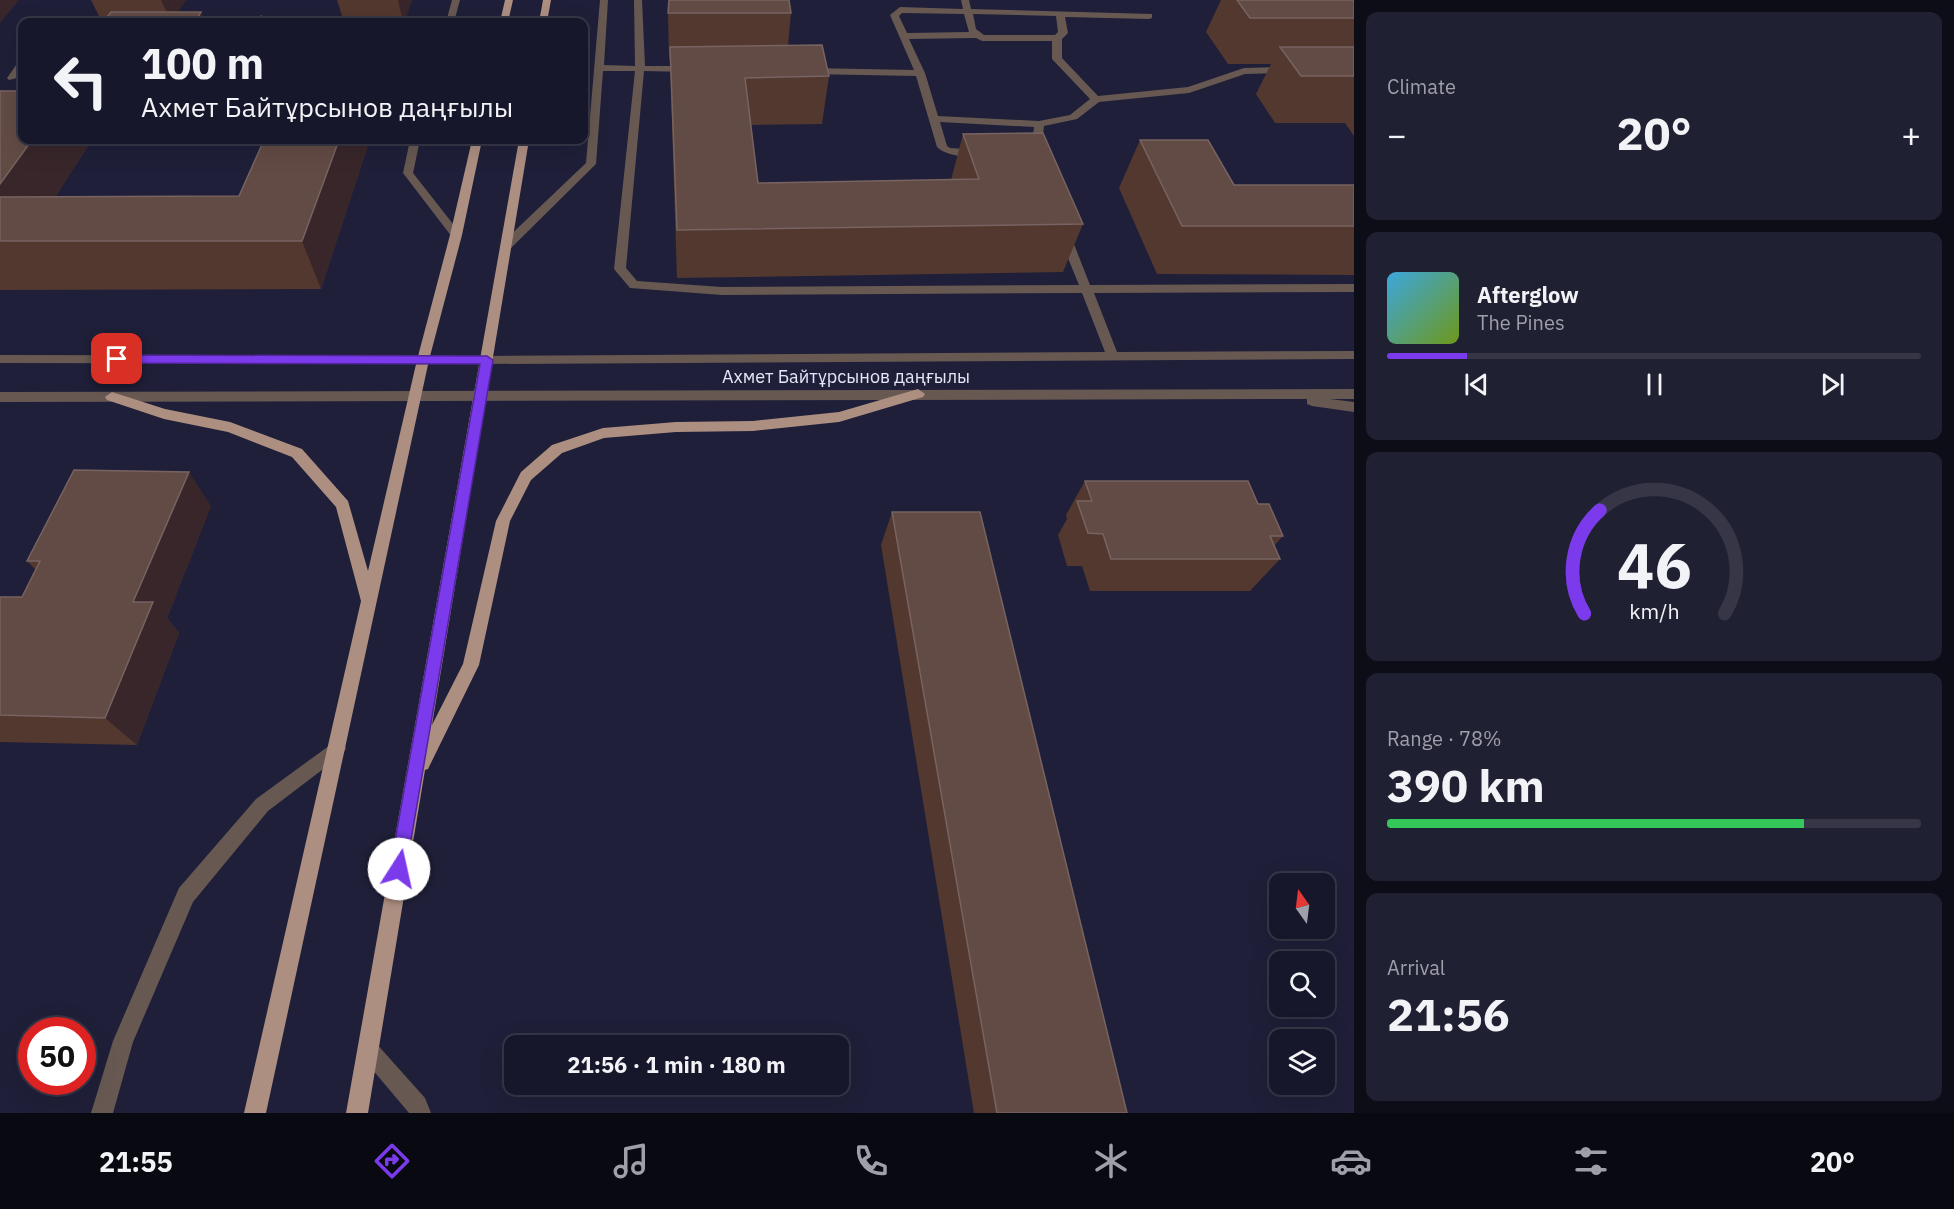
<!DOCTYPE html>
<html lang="en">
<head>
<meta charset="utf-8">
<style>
	body { margin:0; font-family:"IBM Plex Sans",sans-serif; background:#202033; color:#f1f3f6; height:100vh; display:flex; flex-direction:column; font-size:22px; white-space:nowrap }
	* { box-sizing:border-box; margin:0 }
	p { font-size:20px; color:#9e9fa9 }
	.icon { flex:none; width:33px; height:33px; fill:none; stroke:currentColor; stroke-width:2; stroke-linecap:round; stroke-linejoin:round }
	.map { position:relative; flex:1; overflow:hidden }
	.sheet { display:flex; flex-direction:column; gap:12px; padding:12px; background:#0d0d18; width:600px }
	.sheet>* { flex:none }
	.top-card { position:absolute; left:18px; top:18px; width:570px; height:126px; border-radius:12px; box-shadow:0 6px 24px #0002,0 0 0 2px #363647; background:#17172b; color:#f1f3f6; overflow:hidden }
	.needle { width:39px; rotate:346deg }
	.buttons { position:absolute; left:1269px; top:873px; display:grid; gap:12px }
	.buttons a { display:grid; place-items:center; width:66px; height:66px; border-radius:12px; background:#17172b; box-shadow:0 6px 24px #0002,0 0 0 2px #363647; font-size:30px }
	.speed { position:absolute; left:18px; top:1017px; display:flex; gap:12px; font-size:30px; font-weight:700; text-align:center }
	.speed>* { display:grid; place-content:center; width:78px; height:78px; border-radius:50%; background:#17172b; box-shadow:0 6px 24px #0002,0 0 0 2px #363647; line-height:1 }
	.speed .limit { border:9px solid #d22; background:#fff; color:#111 }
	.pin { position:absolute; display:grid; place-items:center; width:51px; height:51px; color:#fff; margin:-26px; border-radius:12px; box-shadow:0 3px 9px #0006 }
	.me { position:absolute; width:66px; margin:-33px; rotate:10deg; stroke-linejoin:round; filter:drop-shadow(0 0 4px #0008) }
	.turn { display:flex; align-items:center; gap:21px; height:126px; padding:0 24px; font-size:27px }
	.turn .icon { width:78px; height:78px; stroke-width:2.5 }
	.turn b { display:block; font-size:42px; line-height:51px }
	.big { font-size:45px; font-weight:700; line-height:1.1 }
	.sheet .tile { flex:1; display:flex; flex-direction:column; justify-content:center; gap:9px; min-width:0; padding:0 21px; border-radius:12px; background:#202033 }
	.sheet .dial { align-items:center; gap:0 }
	.dial svg { height:156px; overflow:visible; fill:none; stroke:#363647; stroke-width:7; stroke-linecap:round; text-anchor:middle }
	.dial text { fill:#f1f3f6; stroke:none }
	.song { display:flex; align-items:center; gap:18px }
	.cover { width:72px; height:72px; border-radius:9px; background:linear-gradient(135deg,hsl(200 70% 55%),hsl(80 70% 35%)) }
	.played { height:6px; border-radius:3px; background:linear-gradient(90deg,#7c3aed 15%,#363647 15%) }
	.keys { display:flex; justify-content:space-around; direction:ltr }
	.heat { display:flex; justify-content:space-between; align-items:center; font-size:33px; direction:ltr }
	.charge { height:9px; border-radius:4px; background:linear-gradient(90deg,#34c759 78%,#363647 0) }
	.trip { position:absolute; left:504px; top:1035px; width:345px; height:60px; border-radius:12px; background:#17172b; box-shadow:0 6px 24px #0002,0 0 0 2px #363647; font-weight:700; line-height:60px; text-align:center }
	.tab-bar { display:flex; height:96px; justify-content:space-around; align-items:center; background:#090911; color:#9e9fa9 }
	.tab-bar .icon { width:42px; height:42px }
	.tab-bar .selected { color:#7c3aed }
	.tab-bar b { font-size:27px; color:#f1f3f6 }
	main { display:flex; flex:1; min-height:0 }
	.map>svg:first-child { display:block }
</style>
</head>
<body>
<main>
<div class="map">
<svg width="1354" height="1113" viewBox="0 0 1354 1113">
	<rect width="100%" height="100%" fill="#1f1f39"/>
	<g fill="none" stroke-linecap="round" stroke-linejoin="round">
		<g fill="#675952" fill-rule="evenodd">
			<polygon points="452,0 460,0 454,22 446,22"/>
			<polygon points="600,0 608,0 604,65 635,66 634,0 642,0 645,66 689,66 694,69 689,72 644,71 626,268 637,281 722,287 1079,285 1058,234 1064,230 1070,234 1090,285 1354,284 1354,292 1094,293 1117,352 1354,351 1354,359 487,364 0,363 0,355 487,356 1105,352 1082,293 722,295 630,288 614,269 635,71 603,71 596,164 509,250 501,250 501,244 586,163"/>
			<path d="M961 0H969L971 9 1152 14V18L1149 19 1065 17 1068 33 1062 39V58L1098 96 1188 87 1244 68 1288 67 1293 70 1288 73 1245 74 1189 93 1099 102 1077 119 1044 126 1042 145 1037 155 1033 156 1028 153 1032 145 1034 127 940 122 947 146 950 148 979 150 984 153C974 160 945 156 937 147L916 76 809 74 804 71 809 68 914 70 890 15 900 7 963 9ZM902 13 964 14 969 32 907 33 899 16ZM973 14 1056 16 1058 32 1055 35H984L976 29ZM976 38 982 41H1052V59L1090 99 1070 115 1039 121 938 116 925 73 909 39Z"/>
			<polygon points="261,15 265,18 262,22 254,22"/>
			<polygon points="22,60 22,69 17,78 9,80 7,78 19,61"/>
			<polygon points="410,140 420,140 413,173 460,233 460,237 452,237 403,173"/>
			<polygon points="1354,389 1354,399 1330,399 1354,402 1354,412 1312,406 1307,404 1307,399 0,402 0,392"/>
			<polygon points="337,740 343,742 346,748 343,754 268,811 193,902 133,1042 113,1113 91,1113 113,1041 179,888 256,799"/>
			<polygon points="368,1039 375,1042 425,1098 431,1113 409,1113 361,1056 358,1049 361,1042"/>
		</g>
		<g fill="#ad8f82" fill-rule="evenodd">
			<polygon points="505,0 513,0 508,22 500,22"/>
			<polygon points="543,0 551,0 547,22 539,22"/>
			<polygon points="472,140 482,140 462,235 429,360 266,1113 244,1113 361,601 336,507 292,457 228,432 164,419 107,400 105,397 112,392 165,409 230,422 302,449 348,501 368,571 417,360 450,235"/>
			<polygon points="519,140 529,140 432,725 463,664 496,521 521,472 552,445 603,428 676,422 753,421 839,412 918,389 925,394 923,397 839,422 753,431 676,432 604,438 562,453 531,480 510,521 479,665 428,769 425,770 368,1113 346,1113"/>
		</g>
	</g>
	<g fill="#53382f">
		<polygon points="91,0 186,0 178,12 201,12 206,22 102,22"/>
		<polygon points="337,0 412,0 404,22 344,22"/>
		<polygon points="1221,0 1354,0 1354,136 1345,123 1275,123 1256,94 1271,64 1228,64 1206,32"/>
		<polygon points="668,13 791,13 788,46 829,76 822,124 751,125 758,183 951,180 963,134 1083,224 1063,272 677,278 671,94 670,59 669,59"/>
		<polygon points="0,91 92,140 55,197 239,196 369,142 321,289 0,290"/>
		<polygon points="1140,140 1234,185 1354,185 1354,275 1157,274 1119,188"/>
		<polygon points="1085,481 1258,504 1283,536 1274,546 1280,559 1250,591 1090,591 1082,566 1067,566 1058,535 1067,519 1066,515"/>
		<polygon points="211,506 167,618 179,633 137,745 0,742 0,597 22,597 36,570 27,561"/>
		<polygon points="892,512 1127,1113 974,1113 881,545"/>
	</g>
	<g fill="#38262a">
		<polygon points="0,0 19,0 0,23"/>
		<polygon points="161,0 186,0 171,22"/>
		<polygon points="398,0 412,0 404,22 403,22"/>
		<polygon points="201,12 206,22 195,22"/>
		<polygon points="32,140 92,140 26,241 0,210 0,184"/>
		<polygon points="339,140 369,140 369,142 321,289 302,241"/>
		<polygon points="189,472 211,506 167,618 179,633 137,745 105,718 133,602"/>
	</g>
	<g fill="#634b45" stroke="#776361" stroke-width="1.5">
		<polygon points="669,0 789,0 791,13 668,13"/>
		<polygon points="1237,0 1354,0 1354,18 1250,18"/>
		<polygon points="111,12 201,12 195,22 103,22"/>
		<polygon points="822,45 829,76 745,78 758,183 979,179 963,134 1043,133 1083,224 677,230 670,47"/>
		<polygon points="1280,47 1354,47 1354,76 1301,76"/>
		<polygon points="0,91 22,91 22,140 32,140 0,184"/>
		<polygon points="264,140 339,140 302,241 0,241 0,197 239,196"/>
		<polygon points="1140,140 1208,140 1234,185 1354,185 1354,226 1182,226"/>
		<polygon points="74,470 189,472 133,602 153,602 105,718 0,715 0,597 22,597 40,561 27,561"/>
		<polygon points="1085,481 1248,481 1258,504 1269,504 1283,536 1270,536 1280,559 1111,559 1103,534 1088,533 1077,501 1092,501"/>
		<polygon points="892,512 980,512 1127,1113 997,1113"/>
	</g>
	<polygon fill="#7c3aed" stroke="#51269a" stroke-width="1.5" points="117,355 487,356 493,360 405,875 399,878 393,875 390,869 480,364 117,363 111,359"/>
	<g text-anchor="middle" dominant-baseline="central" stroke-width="6" stroke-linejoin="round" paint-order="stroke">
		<g font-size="18" fill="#e5e6f8" stroke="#1f1f39">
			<text x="846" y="376">Ахмет Байтұрсынов даңғылы</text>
		</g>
	</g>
</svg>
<div class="buttons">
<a><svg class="needle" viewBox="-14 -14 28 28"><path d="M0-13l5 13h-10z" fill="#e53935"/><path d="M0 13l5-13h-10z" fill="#9e9fa9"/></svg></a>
<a><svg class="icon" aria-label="search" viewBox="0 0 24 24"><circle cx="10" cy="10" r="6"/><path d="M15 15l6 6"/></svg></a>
<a><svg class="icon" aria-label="layers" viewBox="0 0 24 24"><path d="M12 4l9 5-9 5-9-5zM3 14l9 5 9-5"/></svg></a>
</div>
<div class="speed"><div class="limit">50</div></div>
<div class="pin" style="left:117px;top:359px;background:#d93025"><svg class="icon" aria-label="arrive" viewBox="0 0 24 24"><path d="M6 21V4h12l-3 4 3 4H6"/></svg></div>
<svg class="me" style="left:399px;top:869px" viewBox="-20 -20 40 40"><circle r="19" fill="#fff"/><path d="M0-13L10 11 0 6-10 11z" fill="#7c3aed"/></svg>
<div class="trip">21:56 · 1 min · 180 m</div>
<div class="top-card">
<div class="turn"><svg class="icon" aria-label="left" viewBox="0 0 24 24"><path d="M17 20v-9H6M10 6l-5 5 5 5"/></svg><div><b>100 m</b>Ахмет Байтұрсынов даңғылы</div></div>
</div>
</div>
<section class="sheet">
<div class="tile"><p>Climate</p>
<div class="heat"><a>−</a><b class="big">20°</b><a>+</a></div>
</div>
<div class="tile">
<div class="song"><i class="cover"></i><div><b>Afterglow</b><p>The Pines</p></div></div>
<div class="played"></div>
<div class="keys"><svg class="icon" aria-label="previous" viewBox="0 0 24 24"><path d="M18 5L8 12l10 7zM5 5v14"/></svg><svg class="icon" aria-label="pause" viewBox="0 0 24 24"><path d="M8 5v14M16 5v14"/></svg><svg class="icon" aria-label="next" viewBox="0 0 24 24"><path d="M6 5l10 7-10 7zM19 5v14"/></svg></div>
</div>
<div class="tile dial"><svg viewBox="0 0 100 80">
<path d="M14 69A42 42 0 1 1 86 69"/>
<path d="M14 69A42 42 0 0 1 22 16" stroke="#7c3aed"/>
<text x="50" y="56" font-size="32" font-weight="700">46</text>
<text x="50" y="72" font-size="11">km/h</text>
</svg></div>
<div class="tile"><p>Range · 78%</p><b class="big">390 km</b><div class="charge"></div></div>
<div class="tile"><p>Arrival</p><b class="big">21:56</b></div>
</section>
</main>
<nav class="tab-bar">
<b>21:55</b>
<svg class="icon selected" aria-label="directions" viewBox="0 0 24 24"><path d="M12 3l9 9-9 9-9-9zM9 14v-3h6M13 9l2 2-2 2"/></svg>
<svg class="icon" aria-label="music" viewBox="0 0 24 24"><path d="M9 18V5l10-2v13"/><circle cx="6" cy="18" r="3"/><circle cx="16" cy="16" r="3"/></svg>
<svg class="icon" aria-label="phone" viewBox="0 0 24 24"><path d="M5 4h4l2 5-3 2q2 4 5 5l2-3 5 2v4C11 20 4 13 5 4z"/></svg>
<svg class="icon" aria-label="climate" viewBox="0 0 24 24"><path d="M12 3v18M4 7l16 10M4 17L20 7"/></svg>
<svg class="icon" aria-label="car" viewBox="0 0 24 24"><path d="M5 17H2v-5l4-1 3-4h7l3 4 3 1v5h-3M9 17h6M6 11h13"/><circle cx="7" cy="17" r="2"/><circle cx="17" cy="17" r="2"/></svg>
<svg class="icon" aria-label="filters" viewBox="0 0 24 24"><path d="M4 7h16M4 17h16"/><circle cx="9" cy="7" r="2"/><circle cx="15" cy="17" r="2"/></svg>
<b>20°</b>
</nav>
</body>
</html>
